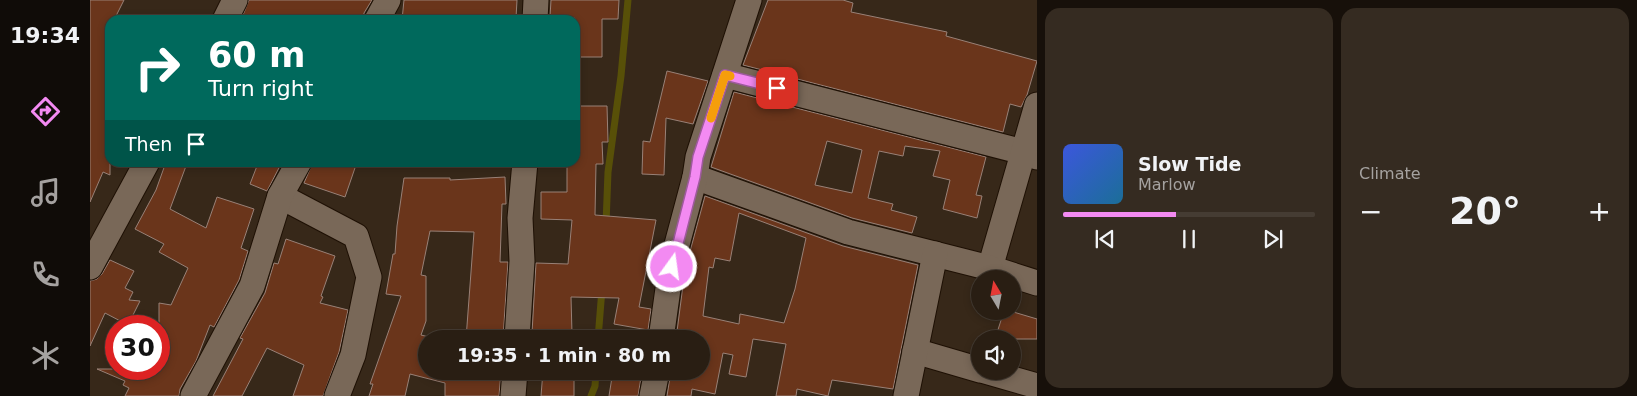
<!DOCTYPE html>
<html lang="en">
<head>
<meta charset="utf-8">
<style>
	body { margin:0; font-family:"DejaVu Sans",sans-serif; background:#352b21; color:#f1f3f6; height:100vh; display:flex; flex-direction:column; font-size:19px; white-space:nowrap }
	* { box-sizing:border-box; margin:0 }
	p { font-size:16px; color:#a5a2a0 }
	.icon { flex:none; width:28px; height:28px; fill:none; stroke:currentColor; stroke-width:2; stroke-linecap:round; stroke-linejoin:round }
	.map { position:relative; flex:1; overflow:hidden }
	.panel { display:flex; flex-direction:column; gap:8px; padding:8px; background:#17100a; width:600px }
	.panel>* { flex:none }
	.guide { position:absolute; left:15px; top:15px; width:475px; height:152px; border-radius:15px; box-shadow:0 2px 8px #0003,0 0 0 1px #453c33; background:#00695c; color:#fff; overflow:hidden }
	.needle { width:32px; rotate:350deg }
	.fabs { position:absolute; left:881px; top:270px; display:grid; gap:10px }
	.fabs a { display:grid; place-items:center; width:50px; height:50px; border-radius:50%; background:#291e13; box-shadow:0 2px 8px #0003,0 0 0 1px #453c33; font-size:25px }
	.speed { position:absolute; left:15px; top:315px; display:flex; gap:10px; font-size:25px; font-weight:700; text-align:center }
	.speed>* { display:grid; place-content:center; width:65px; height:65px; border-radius:50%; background:#291e13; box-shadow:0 2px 8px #0003,0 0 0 1px #453c33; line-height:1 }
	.speed .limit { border:8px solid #d22; background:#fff; color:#111 }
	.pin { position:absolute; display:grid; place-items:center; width:42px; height:42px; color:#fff; margin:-21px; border-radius:10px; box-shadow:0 2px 8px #0006 }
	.me { position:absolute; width:55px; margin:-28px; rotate:14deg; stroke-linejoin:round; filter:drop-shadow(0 0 4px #0008) }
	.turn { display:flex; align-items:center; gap:18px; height:105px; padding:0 20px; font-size:22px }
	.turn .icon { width:65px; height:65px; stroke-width:2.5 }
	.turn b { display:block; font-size:35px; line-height:42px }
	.then { display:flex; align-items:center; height:48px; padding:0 20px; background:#0003; gap:10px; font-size:19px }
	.big { font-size:38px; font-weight:700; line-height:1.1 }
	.panel .card { flex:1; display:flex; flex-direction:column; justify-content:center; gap:8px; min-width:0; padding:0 18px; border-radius:15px; background:#352b21 }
	.song { display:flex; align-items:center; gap:15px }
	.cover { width:60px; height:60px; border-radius:8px; background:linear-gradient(135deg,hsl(230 70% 55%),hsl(200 70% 35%)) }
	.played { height:5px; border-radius:2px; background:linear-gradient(90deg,#f38af2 45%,#453c33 45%) }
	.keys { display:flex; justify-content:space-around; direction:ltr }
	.heat { display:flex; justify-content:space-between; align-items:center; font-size:28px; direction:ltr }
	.panel .tiles { flex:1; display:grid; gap:8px; grid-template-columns:repeat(2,1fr) }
	.trip { position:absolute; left:328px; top:330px; width:292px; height:50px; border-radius:25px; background:#291e13; box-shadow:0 2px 8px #0003,0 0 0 1px #453c33; font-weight:700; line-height:50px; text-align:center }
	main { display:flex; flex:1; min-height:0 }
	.dock { display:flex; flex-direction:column; width:90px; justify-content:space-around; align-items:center; background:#100c08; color:#a5a2a0 }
	.dock .icon { width:35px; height:35px }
	.dock .active { color:#f38af2 }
	.dock b { font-size:22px; color:#f1f3f6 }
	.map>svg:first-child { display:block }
</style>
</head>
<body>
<main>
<nav class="dock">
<b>19:34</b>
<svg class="icon active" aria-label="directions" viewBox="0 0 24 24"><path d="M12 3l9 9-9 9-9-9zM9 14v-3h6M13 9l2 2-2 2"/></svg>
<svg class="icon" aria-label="music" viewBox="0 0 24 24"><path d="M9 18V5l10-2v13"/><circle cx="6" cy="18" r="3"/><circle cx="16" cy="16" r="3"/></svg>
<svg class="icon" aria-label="phone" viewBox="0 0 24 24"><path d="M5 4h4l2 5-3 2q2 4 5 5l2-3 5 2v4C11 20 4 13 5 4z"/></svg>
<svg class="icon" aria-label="climate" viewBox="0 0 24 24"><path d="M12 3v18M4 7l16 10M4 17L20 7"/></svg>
</nav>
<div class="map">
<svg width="947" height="396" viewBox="0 0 947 396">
	<rect width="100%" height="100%" fill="#372819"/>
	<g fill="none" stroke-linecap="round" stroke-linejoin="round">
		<g stroke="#585008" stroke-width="7">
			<polyline points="516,224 518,172 531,76 538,0"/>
			<polyline points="508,339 512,289"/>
			<polyline points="501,396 505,386 506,371"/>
		</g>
	</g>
	<g fill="#6a351b" stroke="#998177" fill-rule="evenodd">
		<polygon points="0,0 34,0 24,20 20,20 20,175 13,172 0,202"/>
		<polygon points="159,0 282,0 274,13 273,20 151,20"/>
		<polygon points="314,0 427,0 426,18 393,16 393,20 312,20"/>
		<polygon points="461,0 529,0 528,19 512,19 512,57 485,57 485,18 460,17"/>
		<polygon points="678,0 753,0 763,3 761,12 857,32 856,36 947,61 937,95 931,107 920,104 913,132 653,65"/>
		<polygon points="577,71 618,81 603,124 576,118 574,175 552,174 553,141 560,142"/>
		<path d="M644 92 896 157 886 195 892 196 887 218 853 209 860 180 843 176 850 151 815 146 813 156 789 151 778 198 803 204 801 210 827 217 822 233 762 218 621 167ZM737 141 772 150 762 193 725 185Z"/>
		<polygon points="485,106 517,106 518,142 512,142 513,164 506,164 505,215 566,220 549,307 561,309 558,330 524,324 529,298 481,297 482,334 442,333 446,263 478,264 482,220 451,219 451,192 477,192 477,162 485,162"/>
		<polygon points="76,162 86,162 96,166 80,209 116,228 127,197 164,209 151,248 158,251 149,280 124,327 120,325 106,361 90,389 89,396 35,396 39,388 33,385 35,381 7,369 69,369 69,303 81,305 98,268 69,252 74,244 45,229 66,190"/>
		<polygon points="165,162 192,162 177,191 160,184 167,166 164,165"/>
		<polygon points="223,162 267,162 255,197 214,183"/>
		<polygon points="415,177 416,204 412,204 410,262 418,262 413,339 376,339 384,232 340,231 331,275 336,276 336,321 331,335 347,339 336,339 336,371 411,371 409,396 355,396 355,383 320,374 315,396 279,396 283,384 280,384 311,296 296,294 303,254 305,254 307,226 314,178 360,178 360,180"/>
		<path d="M615 196 753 246 828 265 803 389 742 380 738 396 707 389 706 396H686L696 344 663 339 656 377 639 374 643 355 633 353 625 394 602 389 601 396H577L581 371H611V339H586L595 270ZM649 213 716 238 705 289 694 323 650 314 649 324 613 316 619 267 623 268 625 258 640 261Z"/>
		<polygon points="196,239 245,256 231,296 233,297 230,303 258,310 249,352 233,396 203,396 214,365 177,348 152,396 123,396 153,339 150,338 175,293 184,263 188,264"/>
		<polygon points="20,260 44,271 35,288 43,292 39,300 50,301 38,325 15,313 0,346 0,281 7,279 12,274"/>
		<polygon points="914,311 920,311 947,319 947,339 905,339"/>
		<polygon points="453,371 484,371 484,396 451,396"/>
		<polygon points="523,371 552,371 548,396 519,396"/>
	</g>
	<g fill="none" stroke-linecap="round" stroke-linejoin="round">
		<defs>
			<g id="minor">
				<polyline points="135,20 145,0"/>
				<polyline points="287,20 298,0"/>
				<polyline points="445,20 446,0"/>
				<polyline points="635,75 933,152 947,157"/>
				<polyline points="947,105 900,268 947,283"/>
				<polyline points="605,177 758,232 900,268"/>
				<polyline points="190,196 266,236 279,277 263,355 247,396"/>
				<polyline points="0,267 57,162"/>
				<polyline points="427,339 432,261 430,218 435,162"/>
				<polyline points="571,339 581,267 605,177 608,157 659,0"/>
				<polyline points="825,351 890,370"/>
				<polyline points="895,371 947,386"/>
				<polyline points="103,396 162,286 190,196 209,162"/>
				<polyline points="423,396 425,371"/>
				<polyline points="562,396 567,371"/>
				<polyline points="816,396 845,254"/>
			</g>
		</defs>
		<use href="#minor" stroke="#1e1004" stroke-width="27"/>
		<use href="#minor" stroke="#796858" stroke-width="25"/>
	</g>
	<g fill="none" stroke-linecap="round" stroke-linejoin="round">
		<defs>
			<polyline id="route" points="582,267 605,177 608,157 635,75 687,88"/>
		</defs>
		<use href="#route" stroke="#9e5a9d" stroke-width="12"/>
		<use href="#route" stroke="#f38af2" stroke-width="9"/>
		<polyline stroke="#f59e0b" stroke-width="9" points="621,118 635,75 640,76"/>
	</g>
</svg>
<div class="fabs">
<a><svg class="needle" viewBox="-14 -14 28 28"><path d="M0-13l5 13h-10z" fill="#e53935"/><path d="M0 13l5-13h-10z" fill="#a5a2a0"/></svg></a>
<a><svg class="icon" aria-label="sound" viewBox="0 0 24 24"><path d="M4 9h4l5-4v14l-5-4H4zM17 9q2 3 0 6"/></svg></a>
</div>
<div class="speed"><div class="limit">30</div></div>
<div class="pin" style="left:687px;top:88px;background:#d93025"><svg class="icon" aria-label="arrive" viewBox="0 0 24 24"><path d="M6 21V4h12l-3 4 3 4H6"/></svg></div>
<svg class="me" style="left:582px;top:267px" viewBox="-20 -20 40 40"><circle r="17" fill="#f38af2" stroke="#fff" stroke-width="3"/><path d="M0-11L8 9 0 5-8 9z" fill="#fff"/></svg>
<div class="trip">19:35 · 1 min · 80 m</div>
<div class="guide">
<div class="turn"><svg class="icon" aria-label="right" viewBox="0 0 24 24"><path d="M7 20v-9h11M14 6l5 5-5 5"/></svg><div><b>60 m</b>Turn right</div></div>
<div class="then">Then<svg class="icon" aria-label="arrive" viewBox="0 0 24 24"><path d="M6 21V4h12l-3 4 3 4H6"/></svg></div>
</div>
</div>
<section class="panel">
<div class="tiles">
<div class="card">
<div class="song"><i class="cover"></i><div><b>Slow Tide</b><p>Marlow</p></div></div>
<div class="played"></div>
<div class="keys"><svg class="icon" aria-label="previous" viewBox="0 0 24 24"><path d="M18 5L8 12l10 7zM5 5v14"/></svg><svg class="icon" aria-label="pause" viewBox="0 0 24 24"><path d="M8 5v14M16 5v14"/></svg><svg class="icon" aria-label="next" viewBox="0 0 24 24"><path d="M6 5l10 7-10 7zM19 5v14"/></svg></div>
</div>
<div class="card"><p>Climate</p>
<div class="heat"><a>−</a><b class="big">20°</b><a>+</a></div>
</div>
</div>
</section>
</main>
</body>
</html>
